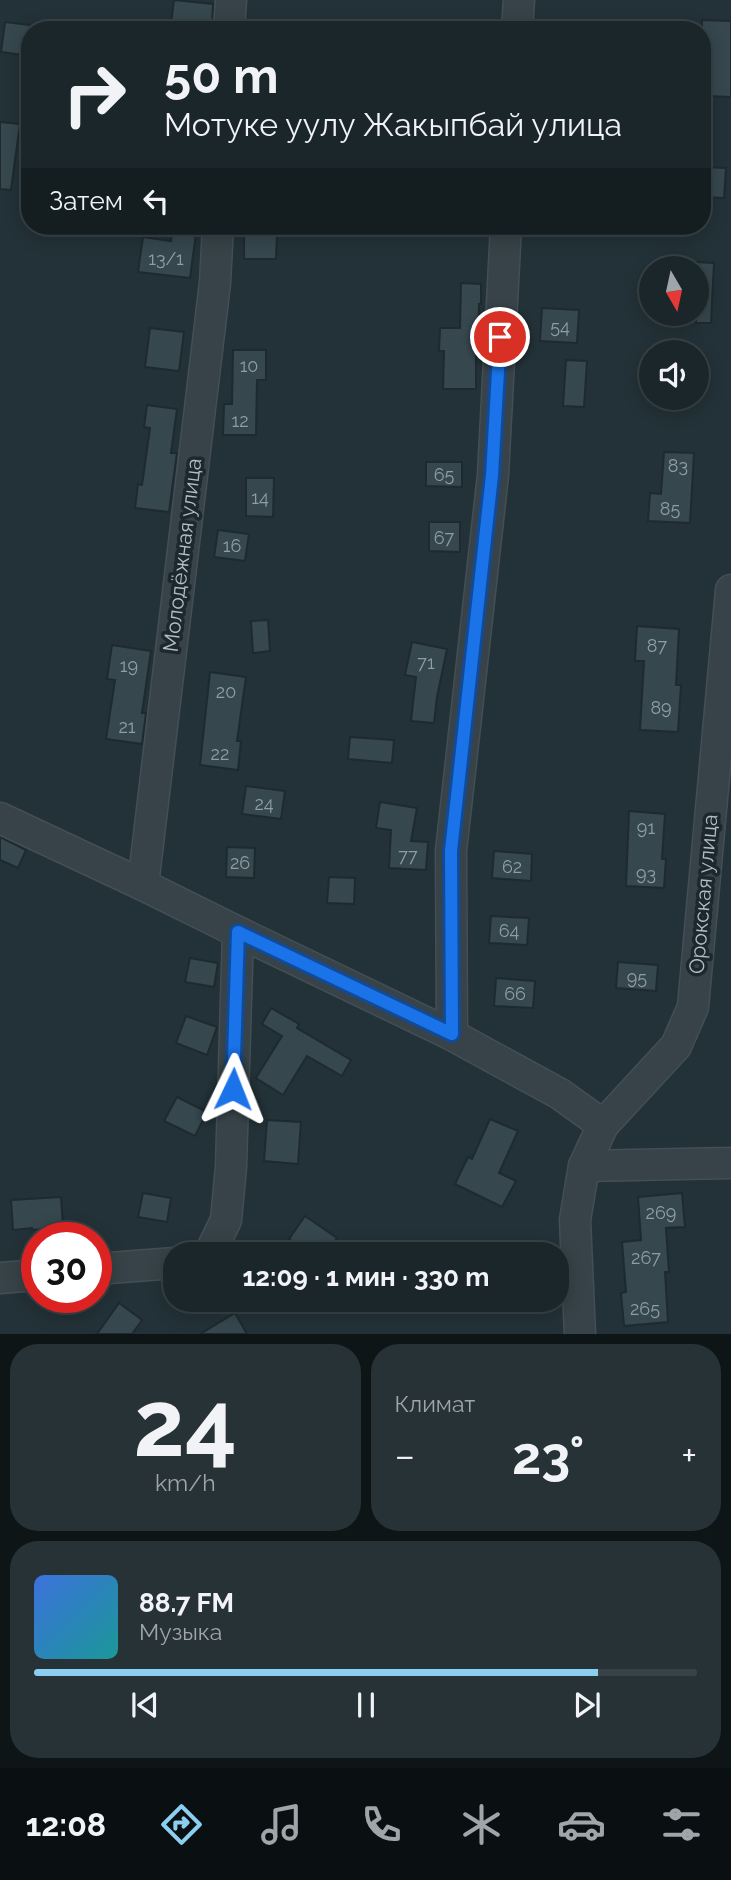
<!DOCTYPE html>
<html lang="ru">
<head>
<meta charset="utf-8">
<style>
	body { margin:0; font-family:Raleway,sans-serif; background:#273236; color:#f1f3f6; height:100vh; display:flex; flex-direction:column; font-size:26px; white-space:nowrap }
	* { box-sizing:border-box; margin:0 }
	p { font-size:23px; color:#9fa5a8 }
	.icon { flex:none; width:38px; height:38px; fill:none; stroke:currentColor; stroke-width:2; stroke-linecap:round; stroke-linejoin:round }
	.map { position:relative; height:1334px; overflow:hidden }
	.drawer { display:flex; flex-direction:column; gap:10px; padding:10px; background:#0e1517; flex:1 }
	.drawer>* { flex:none }
	.hud { position:absolute; left:21px; top:21px; width:690px; height:214px; border-radius:28px; box-shadow:0 4px 18px #0003,0 0 0 2px #384347; background:#1a262a; color:#f1f3f6; overflow:hidden }
	.needle { width:46px; rotate:171deg }
	.buttons { position:absolute; left:639px; top:256px; display:grid; gap:14px }
	.buttons a { display:grid; place-items:center; width:70px; height:70px; border-radius:50%; background:#1a262a; box-shadow:0 4px 18px #0003,0 0 0 2px #384347; font-size:35px }
	.speed { position:absolute; left:21px; top:1222px; display:flex; gap:14px; font-size:35px; font-weight:700; text-align:center }
	.speed>* { display:grid; place-content:center; width:91px; height:91px; border-radius:50%; background:#1a262a; box-shadow:0 4px 18px #0003,0 0 0 2px #384347; line-height:1 }
	.speed .limit { border:10px solid #d22; background:#fff; color:#111 }
	.pin { position:absolute; display:grid; place-items:center; width:60px; height:60px; color:#fff; margin:-30px; border:4px solid #fff; border-radius:50%; box-shadow:0 2px 7px #0007 }
	.me { position:absolute; width:77px; margin:-38px; rotate:2deg; stroke-linejoin:round; filter:drop-shadow(0 0 5px #0008) }
	.turn { display:flex; align-items:center; gap:24px; height:147px; padding:0 28px; font-size:32px }
	.turn .icon { width:91px; height:91px; stroke-width:2.5 }
	.turn b { display:block; font-size:49px; line-height:60px }
	.then { display:flex; align-items:center; height:66px; padding:0 28px; background:#0003; gap:14px; font-size:26px }
	.big { font-size:52px; font-weight:700; line-height:1.1 }
	.drawer .card { flex:1; display:flex; flex-direction:column; justify-content:center; gap:10px; min-width:0; padding:0 24px; border-radius:28px; background:#273236 }
	.drawer .dial { align-items:center; gap:0 }
	.dial b { font-size:91px; line-height:1 }
	.song { display:flex; align-items:center; gap:21px }
	.cover { width:84px; height:84px; border-radius:10px; background:linear-gradient(135deg,hsl(220 70% 55%),hsl(180 70% 35%)) }
	.played { height:7px; border-radius:4px; background:linear-gradient(90deg,#8cceef 85%,#384347 85%) }
	.keys { display:flex; justify-content:space-around; direction:ltr }
	.heat { display:flex; justify-content:space-between; align-items:center; font-size:38px; direction:ltr }
	.drawer .tiles { flex:1; display:grid; gap:10px; grid-template-columns:1fr 1fr }
	.card:last-child { grid-column:span 2 }
	.trip { position:absolute; left:163px; top:1242px; width:406px; height:70px; border-radius:28px; background:#1a262a; box-shadow:0 4px 18px #0003,0 0 0 2px #384347; font-weight:700; line-height:70px; text-align:center }
	.tabs { display:flex; height:112px; justify-content:space-around; align-items:center; background:#0a0f11; color:#9fa5a8 }
	.tabs .icon { width:49px; height:49px }
	.tabs .on { color:#8cceef }
	.tabs b { font-size:32px; color:#f1f3f6 }
	.map>svg:first-child { display:block }
</style>
</head>
<body>
<div class="map">
<svg width="731" height="1334" viewBox="0 0 731 1334">
	<rect width="100%" height="100%" fill="#233238"/>
	<g fill="#36474e" stroke="#1e2a2f" stroke-width="2">
		<polygon points="174,0 213,4 212,29 171,23"/>
		<polygon points="702,20 731,21 731,97 706,96 706,54 702,54"/>
		<polygon points="5,22 30,25 30,56 1,52"/>
		<polygon points="0,122 20,124 11,190 0,189"/>
		<polygon points="702,167 726,168 724,198 702,197"/>
		<polygon points="173,226 197,226 190,278 138,272 143,237 171,241"/>
		<polygon points="244,232 277,232 276,259 244,259"/>
		<polygon points="696,262 714,263 711,323 696,323"/>
		<polygon points="461,283 481,284 481,304 479,304 478,352 476,352 476,389 443,389 444,351 439,351 440,328 460,328"/>
		<polygon points="542,308 579,310 577,343 540,341"/>
		<polygon points="150,328 184,332 179,371 145,367"/>
		<polygon points="233,350 266,350 266,380 257,380 256,435 223,435 224,404 232,404"/>
		<polygon points="566,360 587,361 584,407 563,406"/>
		<polygon points="147,405 177,409 171,453 177,453 169,512 135,508 138,484 142,485 150,428 144,427"/>
		<polygon points="664,452 694,453 690,523 648,521 650,493 661,494"/>
		<polygon points="426,462 462,462 462,487 426,486"/>
		<polygon points="246,478 274,478 273,517 246,516"/>
		<polygon points="429,522 460,522 460,552 429,551"/>
		<polygon points="218,530 249,534 245,561 214,557"/>
		<polygon points="268,620 270,651 253,653 251,621"/>
		<polygon points="637,626 679,629 676,685 681,685 678,732 640,730 644,661 635,661"/>
		<polygon points="412,642 447,649 437,697 434,723 411,721 416,677 405,675"/>
		<polygon points="112,645 151,651 142,713 146,713 142,744 106,739 115,680 107,679"/>
		<polygon points="210,672 246,677 237,741 241,741 238,770 200,765"/>
		<polygon points="350,737 394,740 392,763 348,759"/>
		<polygon points="246,786 285,791 281,819 242,814"/>
		<polygon points="380,802 417,808 411,841 428,842 426,870 389,868 391,830 376,828"/>
		<polygon points="629,811 665,814 662,859 666,859 664,888 626,886"/>
		<polygon points="0,837 26,850 18,868 0,860"/>
		<polygon points="227,847 255,848 254,878 226,877"/>
		<polygon points="494,851 532,854 531,881 492,878"/>
		<polygon points="329,877 355,878 354,904 327,903"/>
		<polygon points="491,916 529,918 527,945 489,943"/>
		<polygon points="190,958 218,963 214,987 185,982"/>
		<polygon points="618,962 658,965 656,991 616,988"/>
		<polygon points="496,978 535,981 533,1008 494,1006"/>
		<polygon points="271,1008 299,1024 297,1028 351,1060 342,1076 307,1056 283,1095 256,1078 282,1036 262,1024"/>
		<polygon points="186,1016 217,1027 207,1055 176,1043"/>
		<polygon points="177,1097 207,1112 195,1136 164,1121"/>
		<polygon points="490,1119 518,1131 499,1173 516,1181 502,1207 455,1184 468,1157 472,1159"/>
		<polygon points="267,1120 301,1122 298,1164 264,1161"/>
		<polygon points="143,1193 171,1198 167,1222 138,1217"/>
		<polygon points="682,1193 685,1227 666,1228 669,1272 665,1272 668,1322 624,1326 621,1293 626,1292 622,1242 641,1240 638,1197"/>
		<polygon points="61,1197 63,1227 32,1230 32,1228 13,1230 11,1200"/>
		<polygon points="305,1216 337,1238 325,1255 312,1255 289,1239"/>
		<polygon points="119,1303 142,1320 132,1334 97,1334"/>
		<polygon points="235,1313 247,1334 200,1334"/>
	</g>
	<g fill="none" stroke-linecap="round" stroke-linejoin="round">
		<defs>
			<g id="minor">
				<polyline points="229,30 231,0"/>
				<polyline points="517,30 519,0"/>
				<polyline points="0,818 143,885 238,932 452,1035 560,1094 603,1125"/>
				<polyline points="143,885 215,283 218,226"/>
				<polyline points="452,1035 451,851 493,475 506,226"/>
				<polyline points="584,1166 731,1163"/>
				<polyline points="209,1255 226,1220 231,1167 238,932"/>
				<polyline points="96,1269 175,1263"/>
				<polyline points="0,1278 37,1275"/>
				<polyline points="580,1334 575,1220 584,1166 603,1125 676,1046 693,1007 731,590"/>
			</g>
		</defs>
		<use href="#minor" stroke="#434f54" stroke-width="33"/>
		<use href="#minor" stroke="#374348" stroke-width="30"/>
	</g>
	<g fill="none" stroke-linecap="round" stroke-linejoin="round">
		<defs>
			<polyline id="route" points="233,1089 238,932 452,1034 451,851 492,475 500,337"/>
		</defs>
		<use href="#route" stroke="#114b97" stroke-width="18"/>
		<use href="#route" stroke="#1a73e8" stroke-width="12"/>
	</g>
	<g text-anchor="middle" dominant-baseline="central" stroke-width="7" stroke-linejoin="round" paint-order="stroke">
		<g font-size="18" fill="#909ea4">
			<text x="166" y="258">13/1</text>
			<text x="560" y="326">54</text>
			<text x="249" y="365">10</text>
			<text x="240" y="420">12</text>
			<text x="678" y="465">83</text>
			<text x="444" y="474">65</text>
			<text x="260" y="497">14</text>
			<text x="670" y="508">85</text>
			<text x="444" y="537">67</text>
			<text x="232" y="545">16</text>
			<text x="657" y="645">87</text>
			<text x="426" y="662">71</text>
			<text x="129" y="665">19</text>
			<text x="226" y="691">20</text>
			<text x="661" y="707">89</text>
			<text x="127" y="726">21</text>
			<text x="220" y="753">22</text>
			<text x="264" y="803">24</text>
			<text x="646" y="827">91</text>
			<text x="408" y="855">77</text>
			<text x="240" y="862">26</text>
			<text x="512" y="866">62</text>
			<text x="646" y="873">93</text>
			<text x="509" y="930">64</text>
			<text x="637" y="977">95</text>
			<text x="515" y="993">66</text>
			<text x="661" y="1212">269</text>
			<text x="646" y="1257">267</text>
			<text x="645" y="1308">265</text>
		</g>
		<g font-size="21" fill="#b1bec4" stroke="#1c282d">
			<text transform="translate(182 555) rotate(-83)">Молодёжная улица</text>
			<text transform="translate(703 894) rotate(-85)">Орокская улица</text>
		</g>
	</g>
</svg>
<div class="buttons">
<a><svg class="needle" viewBox="-14 -14 28 28"><path d="M0-13l5 13h-10z" fill="#e53935"/><path d="M0 13l5-13h-10z" fill="#9fa5a8"/></svg></a>
<a><svg class="icon" aria-label="sound" viewBox="0 0 24 24"><path d="M4 9h4l5-4v14l-5-4H4zM17 9q2 3 0 6"/></svg></a>
</div>
<div class="speed"><div class="limit">30</div></div>
<div class="pin" style="left:500px;top:337px;background:#d93025"><svg class="icon" aria-label="arrive" viewBox="0 0 24 24"><path d="M6 21V4h12l-3 4 3 4H6"/></svg></div>
<svg class="me" style="left:233px;top:1089px" viewBox="-20 -20 40 40"><path d="M0-17L14 15 0 8-14 15z" fill="#1a73e8" stroke="#fff" stroke-width="4"/></svg>
<div class="trip">12:09 · 1 мин · 330 m</div>
<div class="hud">
<div class="turn"><svg class="icon" aria-label="right" viewBox="0 0 24 24"><path d="M7 20v-9h11M14 6l5 5-5 5"/></svg><div><b>50 m</b>Мотуке уулу Жакыпбай улица</div></div>
<div class="then">Затем<svg class="icon" aria-label="left" viewBox="0 0 24 24"><path d="M17 20v-9H6M10 6l-5 5 5 5"/></svg></div>
</div>
</div>
<section class="drawer">
<div class="tiles">
<div class="card dial"><b>24</b><p>km/h</p></div>
<div class="card"><p>Климат</p>
<div class="heat"><a>−</a><b class="big">23°</b><a>+</a></div>
</div>
<div class="card">
<div class="song"><i class="cover"></i><div><b>88.7 FM</b><p>Музыка</p></div></div>
<div class="played"></div>
<div class="keys"><svg class="icon" aria-label="previous" viewBox="0 0 24 24"><path d="M18 5L8 12l10 7zM5 5v14"/></svg><svg class="icon" aria-label="pause" viewBox="0 0 24 24"><path d="M8 5v14M16 5v14"/></svg><svg class="icon" aria-label="next" viewBox="0 0 24 24"><path d="M6 5l10 7-10 7zM19 5v14"/></svg></div>
</div>
</div>
</section>
<nav class="tabs">
<b>12:08</b>
<svg class="icon on" aria-label="directions" viewBox="0 0 24 24"><path d="M12 3l9 9-9 9-9-9zM9 14v-3h6M13 9l2 2-2 2"/></svg>
<svg class="icon" aria-label="music" viewBox="0 0 24 24"><path d="M9 18V5l10-2v13"/><circle cx="6" cy="18" r="3"/><circle cx="16" cy="16" r="3"/></svg>
<svg class="icon" aria-label="phone" viewBox="0 0 24 24"><path d="M5 4h4l2 5-3 2q2 4 5 5l2-3 5 2v4C11 20 4 13 5 4z"/></svg>
<svg class="icon" aria-label="climate" viewBox="0 0 24 24"><path d="M12 3v18M4 7l16 10M4 17L20 7"/></svg>
<svg class="icon" aria-label="car" viewBox="0 0 24 24"><path d="M5 17H2v-5l4-1 3-4h7l3 4 3 1v5h-3M9 17h6M6 11h13"/><circle cx="7" cy="17" r="2"/><circle cx="17" cy="17" r="2"/></svg>
<svg class="icon" aria-label="filters" viewBox="0 0 24 24"><path d="M4 7h16M4 17h16"/><circle cx="9" cy="7" r="2"/><circle cx="15" cy="17" r="2"/></svg>
</nav>
</body>
</html>
